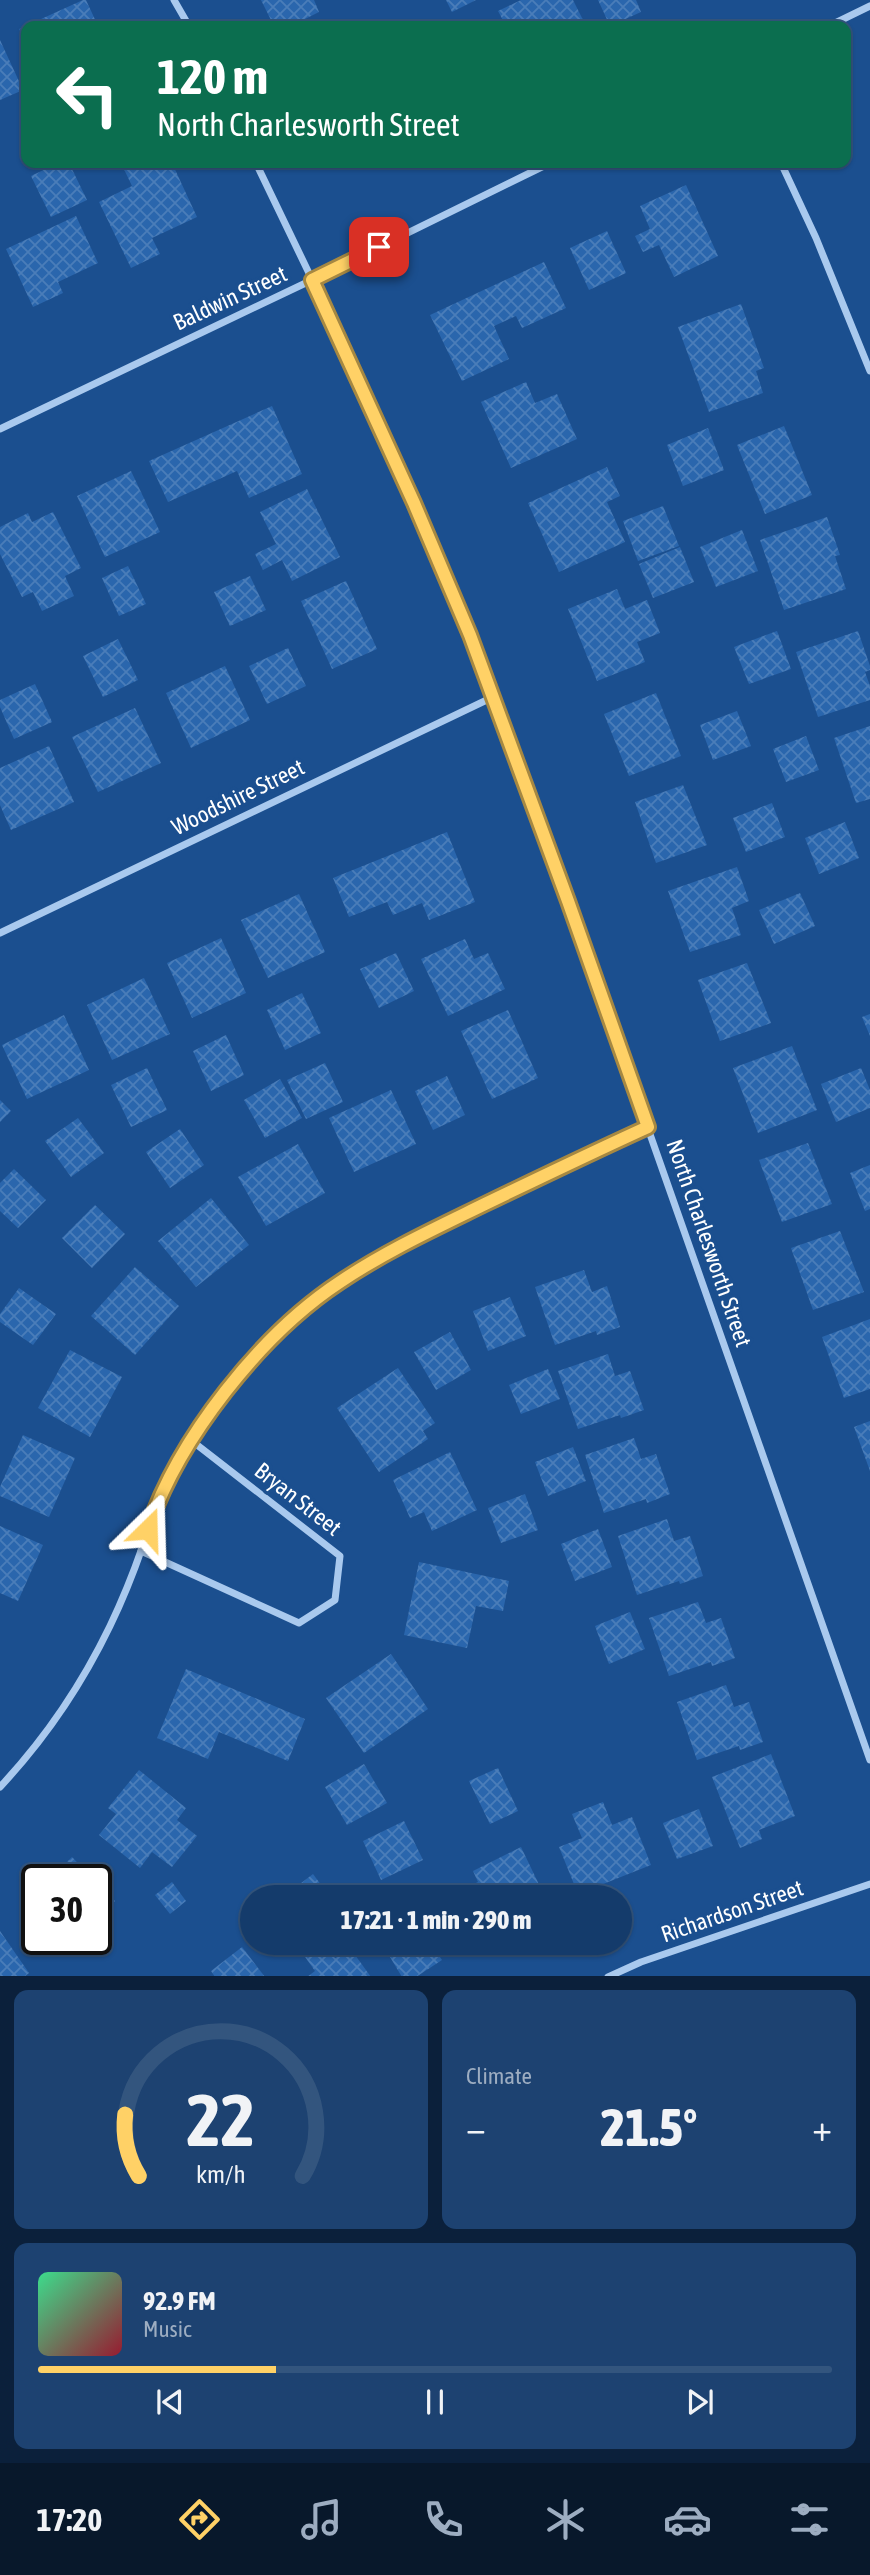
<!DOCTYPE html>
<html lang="en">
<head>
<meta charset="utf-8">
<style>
	body { margin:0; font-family:"Asap Condensed",sans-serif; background:#1d4271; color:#f1f3f6; height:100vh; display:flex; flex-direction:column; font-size:26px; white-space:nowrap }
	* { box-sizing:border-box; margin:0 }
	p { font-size:23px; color:#9dadc1 }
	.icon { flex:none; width:38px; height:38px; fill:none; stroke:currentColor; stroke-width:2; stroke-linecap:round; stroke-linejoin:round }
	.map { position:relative; height:1976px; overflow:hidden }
	.side { display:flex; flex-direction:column; gap:14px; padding:14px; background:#0b203b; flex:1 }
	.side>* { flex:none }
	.hud { position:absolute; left:21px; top:21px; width:830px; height:147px; border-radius:14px; box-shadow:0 2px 5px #0004,0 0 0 2px #33557e; background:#0b6e4f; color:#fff; overflow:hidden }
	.speed { position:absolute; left:21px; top:1864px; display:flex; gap:14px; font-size:35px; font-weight:700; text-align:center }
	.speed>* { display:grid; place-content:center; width:91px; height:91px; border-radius:50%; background:#143b6b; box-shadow:0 2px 5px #0004,0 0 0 2px #33557e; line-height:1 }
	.speed .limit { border:4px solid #111; border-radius:10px; background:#fff; color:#111 }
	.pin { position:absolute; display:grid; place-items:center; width:60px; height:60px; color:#fff; margin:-30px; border-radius:14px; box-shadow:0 4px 10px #0006 }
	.me { position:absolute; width:77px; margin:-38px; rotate:22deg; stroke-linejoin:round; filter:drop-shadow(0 0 5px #0008) }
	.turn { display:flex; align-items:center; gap:24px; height:147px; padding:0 21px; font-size:32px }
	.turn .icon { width:91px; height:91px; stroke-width:2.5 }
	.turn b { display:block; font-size:49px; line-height:60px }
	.big { font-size:52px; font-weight:800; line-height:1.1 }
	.side .tile { flex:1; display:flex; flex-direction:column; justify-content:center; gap:10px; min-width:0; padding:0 24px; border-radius:14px; background:#1d4271 }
	.side .dial { align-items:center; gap:0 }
	.dial svg { height:182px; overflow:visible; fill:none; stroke:#33557e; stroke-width:7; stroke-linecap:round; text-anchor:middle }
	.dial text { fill:#f1f3f6; stroke:none }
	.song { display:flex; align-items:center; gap:21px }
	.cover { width:84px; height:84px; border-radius:10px; background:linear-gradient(135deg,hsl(150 70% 55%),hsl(350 70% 35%)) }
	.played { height:7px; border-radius:4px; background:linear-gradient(90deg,#ffd166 30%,#33557e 30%) }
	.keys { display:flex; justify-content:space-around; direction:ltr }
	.heat { display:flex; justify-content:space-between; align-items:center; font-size:38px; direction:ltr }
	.side .tiles { flex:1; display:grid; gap:14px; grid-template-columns:1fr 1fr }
	.tile:last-child { grid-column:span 2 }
	.trip { position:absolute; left:240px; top:1885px; width:392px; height:70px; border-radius:35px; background:#143b6b; box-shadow:0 2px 5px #0004,0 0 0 2px #33557e; font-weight:800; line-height:70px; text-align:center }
	.tab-bar { display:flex; height:112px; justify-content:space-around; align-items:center; background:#08182b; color:#9dadc1 }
	.tab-bar .icon { width:49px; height:49px }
	.tab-bar .selected { color:#ffd166 }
	.tab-bar b { font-size:32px; color:#f1f3f6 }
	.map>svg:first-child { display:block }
</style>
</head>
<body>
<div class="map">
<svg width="870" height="1977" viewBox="0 0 870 1977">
	<defs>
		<pattern id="building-cross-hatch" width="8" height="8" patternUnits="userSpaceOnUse" patternTransform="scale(1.75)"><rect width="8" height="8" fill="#2a66ad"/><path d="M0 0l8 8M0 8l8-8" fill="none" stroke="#4a7db9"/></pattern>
	</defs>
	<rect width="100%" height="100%" fill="#1b4f8f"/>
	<g fill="url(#building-cross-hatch)">
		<polygon points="83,0 86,0 98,26 26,26 26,43 19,29"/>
		<polygon points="261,0 314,0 319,12 291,26 274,26"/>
		<polygon points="446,0 476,0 452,12"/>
		<polygon points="521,0 573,0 586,26 506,26 498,11"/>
		<polygon points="598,0 636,0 641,12 610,26"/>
		<polygon points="0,40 23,90 0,100"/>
		<polygon points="58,163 69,163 87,200 51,217 31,176"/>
		<polygon points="121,163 172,163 197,217 152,238 160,254 131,268 99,202 132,186"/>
		<polygon points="686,185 718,256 674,277 659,245 643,252 635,236 650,229 640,206"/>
		<polygon points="76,216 98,263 58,282 63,293 33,307 6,249"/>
		<polygon points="607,231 626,273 589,290 570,248"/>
		<polygon points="544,262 566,308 522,328 516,316 494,326 509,359 462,381 430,315"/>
		<polygon points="741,304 764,368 756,371 763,393 709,412 678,327"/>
		<polygon points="526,382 535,403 557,394 577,439 511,468 481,402"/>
		<polygon points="272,406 302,474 249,498 237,471 168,502 149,461"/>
		<polygon points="784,426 812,495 765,514 737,445"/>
		<polygon points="708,428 724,470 683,486 667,445"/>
		<polygon points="607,467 620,496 607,502 625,542 559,572 528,503"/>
		<polygon points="131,471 160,532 105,557 77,496"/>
		<polygon points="307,489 340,557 292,581 282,560 263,570 255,554 276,544 260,512"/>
		<polygon points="663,506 679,546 638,561 623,521"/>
		<polygon points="53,512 81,568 65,576 74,596 42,611 33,592 22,597 0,554 0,527 28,513 32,522"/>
		<polygon points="827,517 840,555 835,556 846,589 784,610 760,540"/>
		<polygon points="742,530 758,571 716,587 700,547"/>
		<polygon points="680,547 694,582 653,598 639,564"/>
		<polygon points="128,566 146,604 119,616 102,578"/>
		<polygon points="250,576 266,610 230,626 214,592"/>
		<polygon points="346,581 377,649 332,669 301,601"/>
		<polygon points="617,589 625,609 647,600 660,633 637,642 645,662 597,681 568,609"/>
		<polygon points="777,631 791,669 749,684 734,647"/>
		<polygon points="858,631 870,666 870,670 865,672 870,686 870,700 818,717 796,652"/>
		<polygon points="118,639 138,680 103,697 83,656"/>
		<polygon points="288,648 306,686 267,704 249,666"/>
		<polygon points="225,666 250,720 191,748 166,693"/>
		<polygon points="35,684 52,722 14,739 0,707 0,700"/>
		<polygon points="656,693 681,756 629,776 604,714"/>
		<polygon points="135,708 161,763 98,792 72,737"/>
		<polygon points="737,711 751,746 713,760 700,725"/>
		<polygon points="870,726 870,799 856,803 834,738"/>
		<polygon points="806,736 819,770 786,782 773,749"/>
		<polygon points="49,746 74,802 11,830 0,805 0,768"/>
		<polygon points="683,785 707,845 656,863 635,802"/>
		<polygon points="772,803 785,837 746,852 733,818"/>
		<polygon points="845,822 859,858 819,874 805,838"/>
		<polygon points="447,832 475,902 429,920 422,903 393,915 387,902 349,917 333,878"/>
		<polygon points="737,867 749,901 732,908 741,935 690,952 668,891"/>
		<polygon points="800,893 815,926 774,944 759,910"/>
		<polygon points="299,894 325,952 268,978 241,920"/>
		<polygon points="221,938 246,993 192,1018 167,963"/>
		<polygon points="465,939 474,959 488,953 505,989 448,1016 421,959"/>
		<polygon points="396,953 414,991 379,1008 360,969"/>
		<polygon points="747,963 771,1023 720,1041 698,980"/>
		<polygon points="144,978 170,1034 112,1060 87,1005"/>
		<polygon points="302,993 321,1033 285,1050 267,1010"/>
		<polygon points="508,1010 538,1078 492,1099 461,1031"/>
		<polygon points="870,1014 870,1036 862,1017"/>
		<polygon points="64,1015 89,1070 27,1099 2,1045"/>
		<polygon points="226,1035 244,1075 211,1091 193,1051"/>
		<polygon points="792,1046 817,1110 758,1133 733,1068"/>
		<polygon points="325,1063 343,1102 306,1119 287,1080"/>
		<polygon points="147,1068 167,1110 131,1127 111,1085"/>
		<polygon points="861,1068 870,1090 870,1108 836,1122 821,1084"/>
		<polygon points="447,1076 465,1115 433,1130 415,1091"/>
		<polygon points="280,1079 302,1118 265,1138 244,1100"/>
		<polygon points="391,1090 416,1144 354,1172 329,1118"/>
		<polygon points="0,1100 11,1111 0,1122"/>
		<polygon points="78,1118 104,1153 71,1177 45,1141"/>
		<polygon points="180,1129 204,1165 170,1188 146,1152"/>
		<polygon points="808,1143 832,1204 782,1222 759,1160"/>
		<polygon points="298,1144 325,1193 266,1226 238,1177"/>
		<polygon points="870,1165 870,1209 865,1211 850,1173"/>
		<polygon points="14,1169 46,1200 18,1228 0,1211 0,1183"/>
		<polygon points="211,1198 249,1245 196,1287 158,1241"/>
		<polygon points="95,1205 125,1234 92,1268 62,1238"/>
		<polygon points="840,1231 864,1292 813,1310 791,1248"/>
		<polygon points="135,1267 179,1306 135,1355 91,1316"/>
		<polygon points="584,1270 592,1292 607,1286 620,1327 597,1335 596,1331 555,1345 535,1287"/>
		<polygon points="19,1288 56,1314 33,1345 0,1322 0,1314"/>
		<polygon points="510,1297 526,1336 488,1351 473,1311"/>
		<polygon points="870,1319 870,1389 844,1398 822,1337"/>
		<polygon points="450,1332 471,1370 436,1390 414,1352"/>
		<polygon points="70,1350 122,1377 90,1437 38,1408"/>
		<polygon points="608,1354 615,1376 630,1371 644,1410 621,1418 620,1415 578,1429 558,1371"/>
		<polygon points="398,1368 435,1423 423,1431 428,1439 379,1472 337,1408"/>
		<polygon points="548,1369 560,1399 521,1414 509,1385"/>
		<polygon points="870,1421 870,1471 854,1427"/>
		<polygon points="23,1435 75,1458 49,1517 0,1496 0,1487"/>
		<polygon points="634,1438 641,1459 656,1454 670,1494 647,1503 646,1499 604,1513 585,1455"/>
		<polygon points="573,1447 586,1481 548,1496 535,1462"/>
		<polygon points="450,1452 477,1510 432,1531 424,1512 410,1518 393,1480"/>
		<polygon points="525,1494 538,1530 501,1543 488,1508"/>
		<polygon points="667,1519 674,1541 690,1536 703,1576 680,1584 679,1581 637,1595 618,1536"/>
		<polygon points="0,1526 43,1545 18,1601 0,1593"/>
		<polygon points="598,1529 612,1567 575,1581 561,1544"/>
		<polygon points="419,1562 509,1581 503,1611 476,1606 467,1648 404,1635"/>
		<polygon points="698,1602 706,1623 721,1618 735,1658 712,1666 711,1662 669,1676 649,1618"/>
		<polygon points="630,1612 645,1649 609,1664 595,1626"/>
		<polygon points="391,1654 428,1709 364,1753 326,1698"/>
		<polygon points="186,1669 305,1719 288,1761 219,1732 208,1759 157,1738"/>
		<polygon points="726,1685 734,1707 749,1702 763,1742 740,1750 739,1746 697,1760 677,1702"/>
		<polygon points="771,1754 795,1816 759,1830 762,1839 740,1848 712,1777"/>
		<polygon points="364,1764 387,1803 347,1825 325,1787"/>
		<polygon points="498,1768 518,1811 490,1824 469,1781"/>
		<polygon points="139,1770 186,1808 177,1820 197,1836 172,1867 152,1852 140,1868 99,1835 116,1814 108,1808"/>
		<polygon points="603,1802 612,1825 632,1817 651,1865 578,1894 559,1847 582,1838 572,1814"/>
		<polygon points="699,1809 713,1846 677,1859 663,1823"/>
		<polygon points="404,1821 423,1860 381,1880 363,1841"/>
		<polygon points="521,1847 545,1897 461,1897 459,1891 478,1882 473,1871"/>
		<polygon points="72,1857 94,1880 49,1880"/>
		<polygon points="313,1874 330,1897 283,1897"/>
		<polygon points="96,1882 115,1901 96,1919"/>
		<polygon points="172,1882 186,1901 170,1914 155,1895"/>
		<polygon points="403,1883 412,1897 382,1897"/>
		<polygon points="37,1892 37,1927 19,1909"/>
		<polygon points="0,1931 29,1973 24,1977 0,1977"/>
		<polygon points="49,1939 75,1939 62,1952"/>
		<polygon points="321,1942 324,1942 335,1958 350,1948 371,1977 307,1977 315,1971 303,1954"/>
		<polygon points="381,1942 437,1942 432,1945 442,1960 416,1977 402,1977"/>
		<polygon points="242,1947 265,1977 215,1977 211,1971"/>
	</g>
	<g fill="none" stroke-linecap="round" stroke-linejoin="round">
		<g stroke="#a9c9ee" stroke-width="7">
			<polyline points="174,0 189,26"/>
			<polyline points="829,26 870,6"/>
			<polyline points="256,163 332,321 470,635 568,901 870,1760"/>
			<polyline points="781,163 816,238 870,371"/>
			<polyline points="0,429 312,280 550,163"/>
			<polyline points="0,933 493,697"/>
			<polyline points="141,1551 299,1623 335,1600 340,1556 192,1441"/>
			<path d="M0 1787C44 1740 82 1684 110 1626 122 1601 133 1574 142 1548 147 1533 150 1517 158 1503 186 1450 216 1398 257 1354 322 1284 405 1243 490 1202 542 1176 595 1151 648 1127"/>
			<polyline points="608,1977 641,1962 870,1884"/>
		</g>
	</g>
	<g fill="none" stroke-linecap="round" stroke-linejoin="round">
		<defs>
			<path id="route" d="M148 1529C178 1439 261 1334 340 1282 386 1251 436 1228 485 1204 539 1178 593 1152 648 1127L568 901 470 635 414 503 312 280 379 247"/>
		</defs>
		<use href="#route" stroke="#a68842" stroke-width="18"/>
		<use href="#route" stroke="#ffd166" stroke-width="12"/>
	</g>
	<g text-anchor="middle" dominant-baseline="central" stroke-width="7" stroke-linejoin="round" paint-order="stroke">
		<g font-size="23" fill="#fff" stroke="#1b4f8f">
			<text transform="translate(230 298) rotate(-25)">Baldwin Street</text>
			<text transform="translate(238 797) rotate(-26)">Woodshire Street</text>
			<text transform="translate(709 1243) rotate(71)">North Charlesworth Street</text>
			<text transform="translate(298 1499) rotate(38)">Bryan Street</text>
			<text transform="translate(732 1911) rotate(-19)">Richardson Street</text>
		</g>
	</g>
</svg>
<div class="speed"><div class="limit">30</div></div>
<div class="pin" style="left:379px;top:247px;background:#d93025"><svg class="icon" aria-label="arrive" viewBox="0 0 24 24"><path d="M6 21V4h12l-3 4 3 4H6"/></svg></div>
<svg class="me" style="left:148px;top:1529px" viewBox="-20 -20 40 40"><path d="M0-17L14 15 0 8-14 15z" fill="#ffd166" stroke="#fff" stroke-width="4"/></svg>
<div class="trip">17:21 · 1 min · 290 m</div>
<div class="hud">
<div class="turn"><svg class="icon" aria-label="left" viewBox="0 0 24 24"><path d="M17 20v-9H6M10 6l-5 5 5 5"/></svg><div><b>120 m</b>North Charlesworth Street</div></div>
</div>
</div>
<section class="side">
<div class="tiles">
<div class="tile dial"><svg viewBox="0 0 100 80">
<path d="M14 69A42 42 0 1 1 86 69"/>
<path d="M14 69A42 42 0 0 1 8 42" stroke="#ffd166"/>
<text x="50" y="56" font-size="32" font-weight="700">22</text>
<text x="50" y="72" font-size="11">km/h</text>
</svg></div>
<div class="tile"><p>Climate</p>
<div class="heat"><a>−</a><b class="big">21.5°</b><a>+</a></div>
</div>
<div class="tile">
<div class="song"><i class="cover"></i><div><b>92.9 FM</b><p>Music</p></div></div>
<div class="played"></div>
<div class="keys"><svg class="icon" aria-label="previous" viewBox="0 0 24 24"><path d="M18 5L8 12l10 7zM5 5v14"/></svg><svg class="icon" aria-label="pause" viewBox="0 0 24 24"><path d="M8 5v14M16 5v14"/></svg><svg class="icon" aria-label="next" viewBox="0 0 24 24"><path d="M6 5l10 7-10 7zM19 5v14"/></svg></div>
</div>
</div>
</section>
<nav class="tab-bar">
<b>17:20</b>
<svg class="icon selected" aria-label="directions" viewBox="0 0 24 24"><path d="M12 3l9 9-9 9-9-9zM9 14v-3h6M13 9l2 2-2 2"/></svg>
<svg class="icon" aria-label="music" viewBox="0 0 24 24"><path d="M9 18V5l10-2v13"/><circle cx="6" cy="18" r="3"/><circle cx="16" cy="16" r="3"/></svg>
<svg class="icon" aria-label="phone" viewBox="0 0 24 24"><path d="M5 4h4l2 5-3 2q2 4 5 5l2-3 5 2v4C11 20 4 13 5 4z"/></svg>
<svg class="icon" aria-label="climate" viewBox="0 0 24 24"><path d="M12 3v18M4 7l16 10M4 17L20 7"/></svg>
<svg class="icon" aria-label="car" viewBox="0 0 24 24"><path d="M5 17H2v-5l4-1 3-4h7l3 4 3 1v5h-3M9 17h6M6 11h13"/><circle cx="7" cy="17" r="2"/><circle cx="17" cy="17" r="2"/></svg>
<svg class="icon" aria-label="filters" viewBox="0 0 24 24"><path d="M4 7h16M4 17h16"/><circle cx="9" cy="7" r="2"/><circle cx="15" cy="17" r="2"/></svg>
</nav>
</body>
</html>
